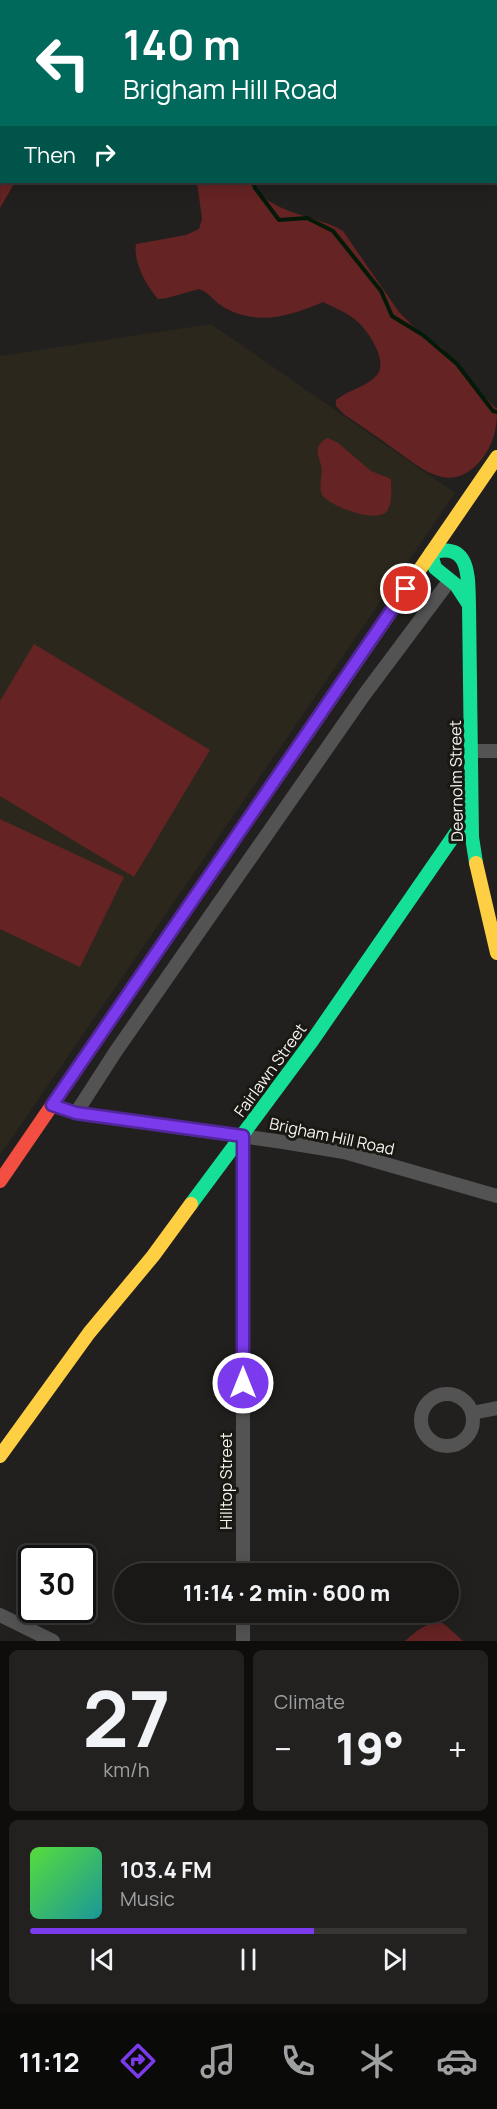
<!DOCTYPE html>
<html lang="en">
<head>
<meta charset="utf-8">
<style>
	body { margin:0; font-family:Manrope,sans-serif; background:#23211f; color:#f1f3f6; height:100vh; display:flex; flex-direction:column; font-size:22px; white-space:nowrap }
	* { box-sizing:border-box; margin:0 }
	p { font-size:20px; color:#9fa0a1 }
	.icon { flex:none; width:33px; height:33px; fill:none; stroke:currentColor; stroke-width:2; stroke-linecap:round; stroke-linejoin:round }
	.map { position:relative; height:1641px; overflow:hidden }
	.panel { display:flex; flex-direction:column; gap:9px; padding:9px; background:#0e0d0c; flex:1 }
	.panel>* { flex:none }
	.hud { position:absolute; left:0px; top:0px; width:498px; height:183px; box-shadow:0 3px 15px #0003,0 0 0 2px #383735; background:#00695c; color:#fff; overflow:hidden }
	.speed { position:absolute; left:18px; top:1545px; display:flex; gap:12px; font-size:30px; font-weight:700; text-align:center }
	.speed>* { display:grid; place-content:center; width:78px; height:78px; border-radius:50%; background:#1a1816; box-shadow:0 3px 15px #0003,0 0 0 2px #383735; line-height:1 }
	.speed .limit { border:3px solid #111; border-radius:9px; background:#fff; color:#111 }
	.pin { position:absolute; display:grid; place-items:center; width:51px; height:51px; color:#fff; margin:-26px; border:3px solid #fff; border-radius:50%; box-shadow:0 2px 6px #0007 }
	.me { position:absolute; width:66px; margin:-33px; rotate:0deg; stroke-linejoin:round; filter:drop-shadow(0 0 4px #0008) }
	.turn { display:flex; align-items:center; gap:21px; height:126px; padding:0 24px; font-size:27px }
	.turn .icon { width:78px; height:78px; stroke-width:2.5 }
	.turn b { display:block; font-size:42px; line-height:51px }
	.then { display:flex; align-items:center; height:57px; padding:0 24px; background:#0003; gap:12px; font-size:22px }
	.big { font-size:45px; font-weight:800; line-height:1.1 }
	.panel .widget { flex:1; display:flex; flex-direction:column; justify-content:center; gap:9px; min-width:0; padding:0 21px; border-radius:9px; background:#23211f }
	.panel .dial { align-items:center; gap:0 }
	.dial b { font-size:78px; line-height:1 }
	.song { display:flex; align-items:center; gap:18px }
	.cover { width:72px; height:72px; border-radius:9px; background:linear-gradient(135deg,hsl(110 70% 55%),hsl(180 70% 35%)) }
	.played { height:6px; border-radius:3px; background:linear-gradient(90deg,#7c3aed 65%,#383735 65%) }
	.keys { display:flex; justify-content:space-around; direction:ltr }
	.heat { display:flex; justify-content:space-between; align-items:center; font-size:33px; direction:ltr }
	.panel .tiles { flex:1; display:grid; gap:9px; grid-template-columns:1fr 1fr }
	.widget:last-child { grid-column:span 2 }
	.trip { position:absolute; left:114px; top:1563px; width:345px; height:60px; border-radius:30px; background:#1a1816; box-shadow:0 3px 15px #0003,0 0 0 2px #383735; font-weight:800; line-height:60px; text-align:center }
	.tabs { display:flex; height:96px; justify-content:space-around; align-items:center; background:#0a0a09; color:#9fa0a1 }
	.tabs .icon { width:42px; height:42px }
	.tabs .on { color:#7c3aed }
	.tabs b { font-size:27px; color:#f1f3f6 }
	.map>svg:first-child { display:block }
</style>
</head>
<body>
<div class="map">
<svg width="497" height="1641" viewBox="0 0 497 1641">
	<rect width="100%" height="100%" fill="#22201e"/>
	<polygon fill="#2b271c" points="211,324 455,493 0,1155 0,356"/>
	<g fill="#652323">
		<polygon points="1,90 2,182 15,182 0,208"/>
		<path d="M197 182H255C262 213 321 216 343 231L399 312 413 326 442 348 477 390 497 409C497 428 494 444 481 460 450 496 423 469 394 449 378 437 361 426 345 415L336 406V400C348 390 367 387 377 375 388 362 370 334 360 324 351 314 335 308 323 302 291 316 258 326 225 308 215 303 209 292 199 289L167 298 158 299C146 285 133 262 136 244L186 235 199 229 202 219Z"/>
		<path d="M327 438 337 442 371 471 391 479C391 489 393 503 387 511 377 524 332 507 323 496 317 488 324 474 321 465 317 452 314 446 327 438Z"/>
		<polygon points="34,644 210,750 134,877 0,796 0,701"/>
		<polygon points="0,819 124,877 80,967 0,929"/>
		<polygon points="431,1623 443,1623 463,1641 405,1641 418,1630"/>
	</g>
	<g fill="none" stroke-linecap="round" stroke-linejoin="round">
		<g stroke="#031a09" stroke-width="4">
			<polyline points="76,0 77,2"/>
			<polyline points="253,182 255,188 279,220 307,218 333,231 381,291 392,316 423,335 457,364 493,411 497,412"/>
		</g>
		<g stroke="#545353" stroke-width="14">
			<polyline points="201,0 202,2"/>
			<polyline points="496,140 497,140"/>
			<polyline points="471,751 497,751"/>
			<polyline points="52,1105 76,1113 283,1142 344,1152 497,1196"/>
			<polyline points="76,1113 116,1051 364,695 450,580"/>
			<circle cx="447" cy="1420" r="26"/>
			<polyline points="472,1413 497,1408"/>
			<polyline points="243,1574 243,1136"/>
			<polyline points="243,1612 243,1641"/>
			<polyline points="0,1615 53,1641"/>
		</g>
		<g stroke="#16e098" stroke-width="14">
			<path d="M469 605 456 585 435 568 431 553C471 541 468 577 469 605L472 837 476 863"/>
			<polyline points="191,1204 312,1041 471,811"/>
		</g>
		<g stroke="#ffcf43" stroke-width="14">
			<polyline points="271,786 497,457"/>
			<polyline points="476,863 497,953"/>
			<polyline points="0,1456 89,1333 153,1256 191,1204"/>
		</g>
		<polyline stroke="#f24e42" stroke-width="14" points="0,1181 271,786"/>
	</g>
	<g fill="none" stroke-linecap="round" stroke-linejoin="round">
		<defs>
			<polyline id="route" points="243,1383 243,1136 76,1113 52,1105 406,589"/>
		</defs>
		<use href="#route" stroke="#51269a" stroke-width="15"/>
		<use href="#route" stroke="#7c3aed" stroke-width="10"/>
	</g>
	<g text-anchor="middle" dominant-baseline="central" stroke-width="6" stroke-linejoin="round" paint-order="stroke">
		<g font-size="16" fill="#f6f4f0" stroke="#1a1812">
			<text transform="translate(456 781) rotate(-91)">Deernolm Street</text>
			<text transform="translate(270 1070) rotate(-54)">Fairlawn Street</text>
			<text transform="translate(332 1136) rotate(12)">Brigham Hill Road</text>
			<text transform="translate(226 1481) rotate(-90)">Hilltop Street</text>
		</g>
	</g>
</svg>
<div class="speed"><div class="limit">30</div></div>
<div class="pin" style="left:406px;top:589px;background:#d93025"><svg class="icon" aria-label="arrive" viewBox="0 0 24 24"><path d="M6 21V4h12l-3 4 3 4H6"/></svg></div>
<svg class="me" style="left:243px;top:1383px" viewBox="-20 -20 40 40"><circle r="17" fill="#7c3aed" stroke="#fff" stroke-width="3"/><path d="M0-11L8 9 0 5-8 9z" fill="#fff"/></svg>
<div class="trip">11:14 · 2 min · 600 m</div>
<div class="hud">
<div class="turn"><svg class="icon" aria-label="left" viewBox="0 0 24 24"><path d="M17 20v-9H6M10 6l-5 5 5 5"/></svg><div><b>140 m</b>Brigham Hill Road</div></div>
<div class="then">Then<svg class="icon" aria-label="right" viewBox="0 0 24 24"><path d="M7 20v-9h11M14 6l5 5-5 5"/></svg></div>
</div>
</div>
<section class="panel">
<div class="tiles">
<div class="widget dial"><b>27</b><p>km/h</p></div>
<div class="widget"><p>Climate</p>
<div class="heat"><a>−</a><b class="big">19°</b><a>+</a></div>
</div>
<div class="widget">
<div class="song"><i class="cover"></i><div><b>103.4 FM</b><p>Music</p></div></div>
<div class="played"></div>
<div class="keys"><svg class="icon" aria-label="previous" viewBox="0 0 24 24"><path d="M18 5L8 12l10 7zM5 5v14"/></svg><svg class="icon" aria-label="pause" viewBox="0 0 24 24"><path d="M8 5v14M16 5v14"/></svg><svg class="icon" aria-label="next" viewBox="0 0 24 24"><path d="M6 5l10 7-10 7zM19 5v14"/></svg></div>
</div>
</div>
</section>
<nav class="tabs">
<b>11:12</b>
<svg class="icon on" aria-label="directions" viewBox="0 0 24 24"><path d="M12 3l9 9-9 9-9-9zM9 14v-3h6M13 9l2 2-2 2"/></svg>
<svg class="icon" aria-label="music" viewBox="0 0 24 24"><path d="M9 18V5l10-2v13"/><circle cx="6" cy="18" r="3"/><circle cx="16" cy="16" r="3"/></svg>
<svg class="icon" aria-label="phone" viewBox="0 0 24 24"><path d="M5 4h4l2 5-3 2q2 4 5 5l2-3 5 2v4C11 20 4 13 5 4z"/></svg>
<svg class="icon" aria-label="climate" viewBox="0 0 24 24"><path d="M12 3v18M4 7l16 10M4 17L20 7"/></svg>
<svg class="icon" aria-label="car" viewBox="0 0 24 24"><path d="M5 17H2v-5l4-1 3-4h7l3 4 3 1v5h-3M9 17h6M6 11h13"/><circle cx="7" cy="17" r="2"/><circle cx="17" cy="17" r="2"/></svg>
</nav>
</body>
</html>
